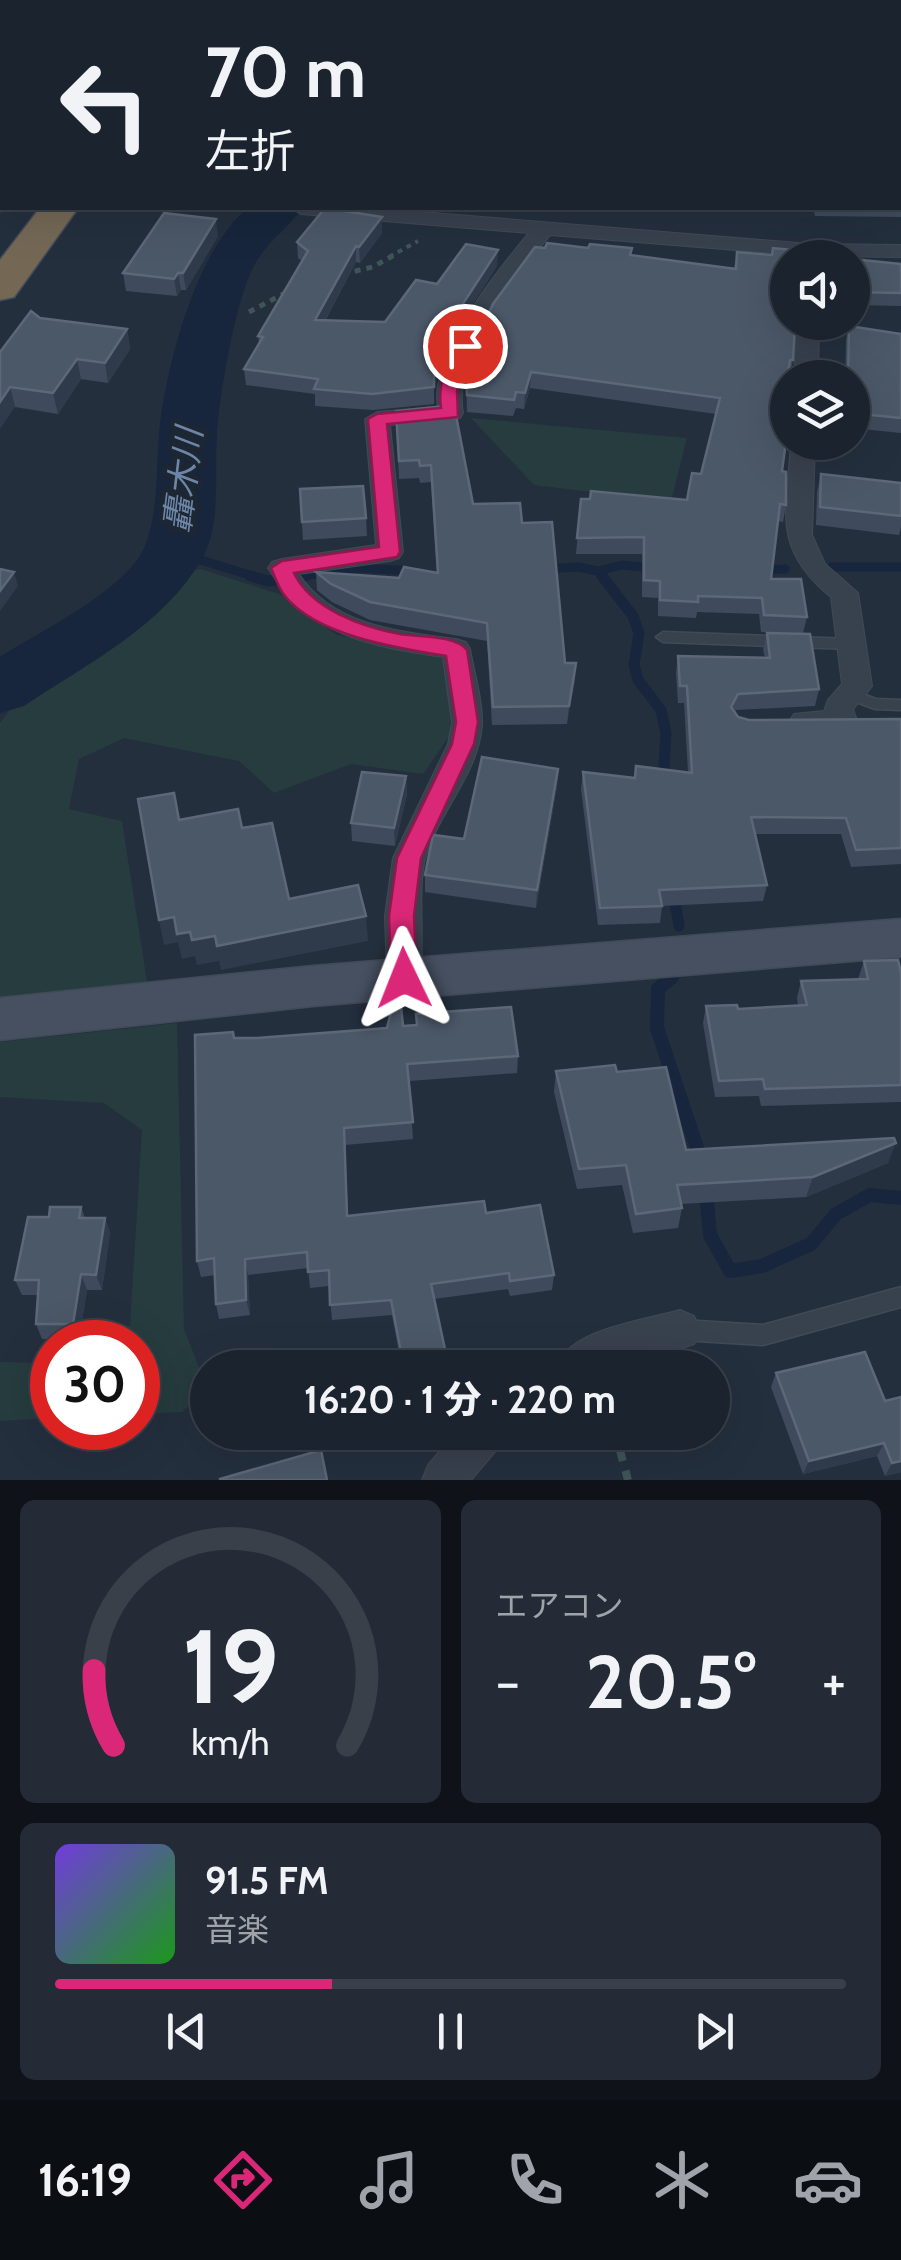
<!DOCTYPE html>
<html lang="ja">
<head>
<meta charset="utf-8">
<style>
	body { margin:0; font-family:Cabin,"Noto Sans JP",sans-serif; background:#242b36; color:#f1f3f6; height:100vh; display:flex; flex-direction:column; font-size:38px; white-space:nowrap }
	* { box-sizing:border-box; margin:0 }
	p { font-size:32px; color:#a0a4aa }
	.icon { flex:none; width:55px; height:55px; fill:none; stroke:currentColor; stroke-width:2; stroke-linecap:round; stroke-linejoin:round }
	.map { position:relative; height:1480px; overflow:hidden }
	.drawer { display:flex; flex-direction:column; gap:20px; padding:20px; background:#0f1319; flex:1 }
	.drawer>* { flex:none }
	.top-card { position:absolute; left:0px; top:0px; width:902px; height:210px; box-shadow:0 10px 40px #0002,0 0 0 2px #39404a; background:#1b232e; color:#f1f3f6; overflow:hidden }
	.controls { position:absolute; left:770px; top:240px; display:grid; gap:20px }
	.controls a { display:grid; place-items:center; width:100px; height:100px; border-radius:50%; background:#1b232e; box-shadow:0 10px 40px #0002,0 0 0 2px #39404a; font-size:50px }
	.speed { position:absolute; left:30px; top:1320px; display:flex; gap:20px; font-size:50px; font-weight:700; text-align:center }
	.speed>* { display:grid; place-content:center; width:130px; height:130px; border-radius:50%; background:#1b232e; box-shadow:0 10px 40px #0002,0 0 0 2px #39404a; line-height:1 }
	.speed .limit { border:15px solid #d22; background:#fff; color:#111 }
	.pin { position:absolute; display:grid; place-items:center; width:85px; height:85px; color:#fff; margin:-42px; border:5px solid #fff; border-radius:50%; box-shadow:0 2px 10px #0007 }
	.me { position:absolute; width:110px; margin:-55px; rotate:358deg; stroke-linejoin:round; filter:drop-shadow(0 0 8px #0008) }
	.turn { display:flex; align-items:center; gap:35px; height:210px; padding:0 40px; font-size:45px }
	.turn .icon { width:130px; height:130px; stroke-width:2.5 }
	.turn b { display:block; font-size:70px; line-height:85px }
	.big { font-size:75px; font-weight:800; line-height:1.1 }
	.drawer .card { flex:1; display:flex; flex-direction:column; justify-content:center; gap:15px; min-width:0; padding:0 35px; border-radius:15px; background:#242b36 }
	.drawer .dial { align-items:center; gap:0 }
	.dial svg { height:260px; overflow:visible; fill:none; stroke:#39404a; stroke-width:7; stroke-linecap:round; text-anchor:middle }
	.dial text { fill:#f1f3f6; stroke:none }
	.song { display:flex; align-items:center; gap:30px }
	.cover { width:120px; height:120px; border-radius:15px; background:linear-gradient(135deg,hsl(260 70% 55%),hsl(120 70% 35%)) }
	.played { height:10px; border-radius:5px; background:linear-gradient(90deg,#db2777 35%,#39404a 35%) }
	.keys { display:flex; justify-content:space-around; direction:ltr }
	.heat { display:flex; justify-content:space-between; align-items:center; font-size:55px; direction:ltr }
	.drawer .tiles { flex:1; display:grid; gap:20px; grid-template-columns:1fr 1fr }
	.card:last-child { grid-column:span 2 }
	.trip { position:absolute; left:190px; top:1350px; width:540px; height:100px; border-radius:50px; background:#1b232e; box-shadow:0 10px 40px #0002,0 0 0 2px #39404a; font-weight:800; line-height:100px; text-align:center }
	.tab-bar { display:flex; height:160px; justify-content:space-around; align-items:center; background:#0b0e12; color:#a0a4aa }
	.tab-bar .icon { width:70px; height:70px }
	.tab-bar .on { color:#db2777 }
	.tab-bar b { font-size:45px; color:#f1f3f6 }
	.map>svg:first-child { display:block }
</style>
</head>
<body>
<div class="map">
<svg width="901" height="1480" viewBox="0 0 901 1480">
	<rect width="100%" height="100%" fill="#242f3e"/>
	<g fill="#263c3f">
		<polygon points="471,418 687,438 671,502 534,485"/>
		<polygon points="201,569 282,595 337,635 434,651 446,663 451,734 423,774 351,764 274,793 239,761 124,738 79,759 69,809 122,821 147,982 0,997 0,723 19,697 148,611 173,573"/>
		<polygon points="177,1023 184,1329 207,1388 182,1412 138,1414 138,1342 113,1342 130,1325 142,1130 104,1103 0,1097 0,1042"/>
		<polygon points="0,1362 52,1363 52,1418 0,1421"/>
	</g>
	<g fill="none" stroke-linecap="round" stroke-linejoin="round">
		<g stroke="#17263c" stroke-width="9">
			<polyline points="175,552 259,578"/>
			<polyline points="832,567 901,567"/>
			<polyline points="541,569 578,567 598,571 604,578"/>
			<polyline points="759,570 785,569"/>
			<polyline points="598,571 621,565 655,568"/>
			<polyline points="288,578 358,568 413,571"/>
		</g>
		<g stroke="#17263c" stroke-width="11">
			<polyline points="251,576 268,581 305,576"/>
			<polyline points="602,576 633,616 639,633 634,665 638,680 661,710 666,733 663,783"/>
			<polyline points="673,890 679,926"/>
			<polyline points="669,979 673,976"/>
		</g>
		<g stroke="#17263c" stroke-width="14">
			<polyline points="672,977 658,989 657,1028 702,1163"/>
			<polyline points="706,1191 710,1235 730,1271 762,1266 811,1244 836,1214 870,1195 901,1198"/>
		</g>
		<g fill="#17263c" fill-rule="evenodd">
			<polygon points="36,0 77,0 78,2 37,2"/>
			<path d="M248 208H302C288 229 266 242 254 266 236 299 222 383 218 421 213 461 223 521 203 557 164 626 88 663 24 706L0 713V657C40 631 127 590 145 546 160 508 155 464 160 424 168 360 197 249 248 208Z"/>
		</g>
		<defs>
			<g id="lane">
				<polygon points="574,0 588,0 584,2 572,2"/>
				<polygon points="639,0 648,0 649,2 641,2"/>
				<polygon points="663,632 851,639 858,644 851,649 663,642 656,637"/>
				<polygon points="850,689 876,699 901,700 901,710 875,709 845,698 843,694 845,690"/>
				<polygon points="901,1287 901,1307 763,1345 681,1340 674,1337 671,1330 674,1323 681,1320 763,1325"/>
			</g>
			<g id="street">
				<polygon points="744,0 763,0 765,2 746,2"/>
				<rect x="0" y="74" width="2" height="12"/>
				<path d="M291 208H372L811 244 901 245V257L811 256 550 235C515 277 452 355 463 413L460 418 390 425 403 552 399 558 390 561 299 574C332 626 401 632 456 639L466 642 470 649C474 673 483 701 482 725 479 773 437 814 425 859 416 894 428 964 416 988L404 992 392 988 387 978 385 916 393 858 448 744 452 723 443 657C368 646 310 636 268 568L272 562 282 559 376 545 365 419 377 412 438 407C429 356 497 271 529 233L301 214Z"/>
				<polygon points="797,322 819,322 818,378 794,378"/>
				<path d="M791 442H815L812 535 825 564 858 593 872 686 853 709 857 721 852 729C835 734 811 735 794 730L789 722 794 714 824 711 828 700 842 684 831 597C771 548 787 512 791 442Z"/>
				<path d="M680 1310 694 1316 700 1330 694 1344 620 1368H555C571 1328 642 1321 680 1310Z"/>
				<polygon points="456,1432 505,1432 499,1447 471,1480 422,1480 428,1465"/>
			</g>
			<polygon id="secondary" points="901,919 901,957 313,1006 0,1040 0,998 313,966"/>
			<polygon id="highway" points="40,208 78,208 14,297 0,300 0,260"/>
		</defs>
		<use href="#lane" stroke="#414a57" stroke-width="3"/>
		<use href="#street" stroke="#414a57" stroke-width="2"/>
		<use href="#secondary" stroke="#414a57" stroke-width="3"/>
		<use href="#highway" stroke="#434c59" stroke-width="3"/>
		<polyline stroke="#3f5557" stroke-width="4" stroke-dasharray="5 5" stroke-linecap="butt" points="389,257 418,241"/>
		<g stroke="#3f5557" stroke-width="5" stroke-dasharray="6 6" stroke-linecap="butt">
			<polyline points="343,274 373,267 394,255"/>
			<polyline points="249,312 289,291"/>
		</g>
		<polyline stroke="#3f5557" stroke-width="8" stroke-dasharray="10 10" stroke-linecap="butt" points="615,1432 628,1480"/>
		<use href="#lane" fill="#38414e" fill-rule="evenodd"/>
		<use href="#street" fill="#38414e" fill-rule="evenodd"/>
		<use href="#secondary" fill="#465061" fill-rule="evenodd"/>
		<use href="#highway" fill="#746855" fill-rule="evenodd"/>
	</g>
	<g fill="#3f4b5c">
		<polygon points="788,0 901,0 901,217 815,216 813,208 900,208 900,2 790,2"/>
		<polygon points="382,233 360,263 356,262 325,321 385,322 437,284 497,266 451,338 434,386 434,404 373,410 315,406 315,394 246,385 244,369 259,344 258,336 302,261 298,258 297,242"/>
		<polygon points="218,236 186,290 181,290 177,296 126,291 123,273"/>
		<polygon points="545,248 632,248 631,255 734,268 737,252 788,258 793,360 790,376 787,376 779,433 782,471 786,505 783,522 778,521 771,579 807,617 803,633 761,632 759,614 697,612 696,618 658,616 658,598 642,597 642,554 576,554 581,499 687,500 701,474 716,414 530,388 524,409 516,408 513,416 467,412 466,375"/>
		<polygon points="852,259 901,264 901,306 852,305"/>
		<polygon points="40,318 127,329 130,349 108,383 81,379 58,414 15,407 0,352"/>
		<polygon points="849,326 901,334 901,433 852,428 852,378 845,378 846,340"/>
		<polygon points="396,411 473,504 522,523 565,663 576,663 567,724 492,725 487,641 370,620 332,602 317,590 316,572 399,578 437,573 431,482 420,483 419,478 399,479"/>
		<polygon points="821,474 901,483 901,527 899,535 816,525 817,492"/>
		<polygon points="300,489 366,518 367,536 303,540"/>
		<polygon points="767,633 819,689 815,706 735,710 738,717 749,720 901,719 901,864 851,867 841,834 755,834 767,885 763,901 662,906 660,923 598,925 581,789 583,772 634,778 688,772 684,703 678,703 676,673 678,656 765,658 763,650"/>
		<polygon points="558,769 557,786 536,908 425,892 425,875 464,839"/>
		<polygon points="406,776 407,794 395,846 352,841 351,823"/>
		<polygon points="864,961 901,972 901,1102 761,1106 759,1096 715,1097 703,1023 706,1006 738,1009 798,1006 797,998 801,981 858,979"/>
		<polygon points="403,1026 518,1056 517,1073 409,1081 413,1139 345,1145 348,1216 486,1213 554,1275 552,1290 510,1296 508,1289 434,1299 449,1368 402,1368 392,1315 332,1320 329,1286 310,1288 308,1268 248,1275 250,1315 219,1319 216,1304 215,1275 201,1277 197,1261 233,1032 234,1038 257,1038"/>
		<polygon points="556,1071 617,1072 686,1150 888,1163 806,1197 681,1204 682,1208 678,1228 633,1233 622,1185 577,1189 554,1092"/>
		<polygon points="81,1207 85,1218 105,1218 110,1233 102,1290 87,1290 79,1339 42,1339 36,1324 38,1295 22,1295 15,1280 49,1217"/>
		<polygon points="776,1373 885,1401 901,1472 885,1476 877,1456 803,1474 771,1387"/>
	</g>
	<g fill="#2f3b4b">
		<polygon points="2,183 2,208 5,208 0,214 0,186"/>
		<polygon points="382,217 382,233 360,263 359,247"/>
		<polygon points="216,219 218,236 186,290 183,273"/>
		<polygon points="356,246 356,262 316,337 315,320"/>
		<polygon points="498,250 497,266 451,338 434,386 434,369 451,322"/>
		<polygon points="178,273 181,290 177,296 174,279"/>
		<polygon points="127,329 130,349 108,383 105,363"/>
		<polygon points="77,359 81,379 58,414 53,393"/>
		<polygon points="531,372 530,388 524,409 525,393"/>
		<polygon points="10,387 15,407 0,429 0,402"/>
		<polygon points="14,572 18,586 0,611 0,591"/>
		<polygon points="576,663 575,681 567,724 569,706"/>
		<polygon points="558,769 557,786 536,908 537,890"/>
		<polygon points="406,776 407,794 395,846 394,828"/>
		<polygon points="366,916 368,941 221,970 219,961 197,965 195,956 182,959 178,942 164,945 159,920 174,917 190,932 215,936"/>
		<polygon points="896,1143 888,1163 806,1197 813,1177"/>
		<polygon points="105,1218 110,1233 102,1290 96,1275"/>
		<polygon points="245,1259 248,1275 250,1315 246,1300"/>
		<polygon points="81,1274 87,1290 79,1339 73,1324"/>
		<polygon points="415,1432 441,1432 416,1439"/>
		<polygon points="884,1443 877,1456 803,1474 809,1461"/>
		<polygon points="901,1461 901,1472 885,1476 892,1463"/>
	</g>
	<g fill="#4b5868" stroke="#5c6777" stroke-width="2.5">
		<polygon points="868,0 901,0 901,46 900,2 870,2"/>
		<rect x="900" y="71" width="1" height="121"/>
		<polygon points="0,105 2,106 2,150 0,154"/>
		<polygon points="0,164 2,164 2,183 0,186"/>
		<polygon points="325,208 382,217 359,247 356,246 315,320 385,322 416,280 437,284 466,244 498,250 451,322 434,369 434,387 372,394 314,389 318,379 244,369 263,337 258,336 308,251 297,242"/>
		<polygon points="164,213 216,219 183,273 178,273 174,279 123,273"/>
		<polygon points="547,243 588,248 590,244 632,248 630,255 736,269 737,252 772,255 773,248 815,252 814,258 788,258 788,322 795,322 793,360 790,360 779,433 787,434 782,471 786,472 786,505 780,504 771,579 801,579 807,617 764,615 762,598 698,596 698,602 660,600 660,581 644,580 644,537 577,538 581,499 590,499 591,491 687,500 692,473 701,474 720,398 531,372 525,393 516,392 514,400 467,395 466,375 471,352 493,304 535,247 545,248"/>
		<polygon points="852,259 901,264 901,293 852,292"/>
		<polygon points="31,311 40,318 127,329 105,363 77,359 53,393 10,387 0,402 0,352"/>
		<polygon points="849,326 901,334 901,418 852,413 852,378 848,378"/>
		<polygon points="454,405 473,504 520,503 522,523 552,522 565,663 576,663 569,706 493,707 487,623 370,602 331,584 316,572 399,578 404,567 438,573 431,465 420,466 419,460 399,461 396,411"/>
		<polygon points="821,474 901,483 901,516 820,507"/>
		<polygon points="363,486 366,518 302,522 300,489"/>
		<polygon points="0,569 14,572 0,591"/>
		<polygon points="767,633 810,634 819,689 738,694 731,707 738,717 749,720 901,719 901,848 856,850 846,818 751,817 767,885 659,890 662,906 600,908 583,772 635,778 636,766 692,773 687,686 680,686 678,656 770,658"/>
		<polygon points="482,757 558,769 537,890 425,875 433,835 464,839"/>
		<polygon points="362,772 406,776 394,828 351,823"/>
		<polygon points="174,793 179,820 238,809 242,828 272,823 289,899 358,885 366,916 217,946 215,936 192,940 190,932 177,934 174,917 159,920 138,799"/>
		<polygon points="898,960 901,972 901,1085 765,1089 763,1079 719,1081 706,1006 737,1005 738,1009 807,1005 801,981 868,979 864,961"/>
		<polygon points="395,995 400,996 403,1026 417,1025 416,1014 511,1007 518,1056 407,1064 413,1122 344,1128 347,1216 484,1201 486,1213 540,1205 554,1275 510,1281 509,1273 431,1284 449,1368 404,1368 391,1300 330,1305 329,1270 308,1272 307,1252 245,1259 246,1300 216,1304 214,1258 197,1261 195,1035 233,1032 234,1038 257,1038 387,1028"/>
		<polygon points="615,1065 617,1072 666,1067 686,1150 894,1138 896,1143 813,1177 677,1185 682,1208 636,1214 626,1165 579,1169 556,1071"/>
		<polygon points="50,1207 81,1207 79,1218 105,1218 96,1275 81,1274 73,1324 36,1324 39,1280 15,1280 28,1217 49,1217"/>
		<polygon points="865,1352 885,1401 901,1397 901,1461 892,1463 884,1443 809,1461 776,1373"/>
		<polygon points="321,1450 327,1480 220,1480 220,1479"/>
	</g>
	<path fill="#db2777" stroke="#8e194d" stroke-width="2.5" d="M465 341 474 346 457 391 458 417 387 424 400 552 397 557 294 573C311 609 362 627 400 634 419 637 455 635 467 650L478 722 474 744 421 858 414 916 417 978 413 986 404 989 395 986 391 978 389 916 397 858 452 744 456 722 446 656C398 648 317 636 285 596 279 589 275 577 271 568L282 561 379 547 368 419 377 414 441 408C438 389 446 349 465 341Z"/>
	<g text-anchor="middle" dominant-baseline="central" stroke-width="10" stroke-linejoin="round" paint-order="stroke">
		<g font-size="35" font-style="italic" fill="#6d86a8" stroke="#1d2633">
			<text transform="translate(183 480) rotate(-83)">轟木川</text>
		</g>
	</g>
</svg>
<div class="controls">
<a><svg class="icon" aria-label="sound" viewBox="0 0 24 24"><path d="M4 9h4l5-4v14l-5-4H4zM17 9q2 3 0 6"/></svg></a>
<a><svg class="icon" aria-label="layers" viewBox="0 0 24 24"><path d="M12 4l9 5-9 5-9-5zM3 14l9 5 9-5"/></svg></a>
</div>
<div class="speed"><div class="limit">30</div></div>
<div class="pin" style="left:465px;top:346px;background:#d93025"><svg class="icon" aria-label="arrive" viewBox="0 0 24 24"><path d="M6 21V4h12l-3 4 3 4H6"/></svg></div>
<svg class="me" style="left:404px;top:978px" viewBox="-20 -20 40 40"><path d="M0-17L14 15 0 8-14 15z" fill="#db2777" stroke="#fff" stroke-width="4"/></svg>
<div class="trip">16:20 · 1 分 · 220 m</div>
<div class="top-card">
<div class="turn"><svg class="icon" aria-label="left" viewBox="0 0 24 24"><path d="M17 20v-9H6M10 6l-5 5 5 5"/></svg><div><b>70 m</b>左折</div></div>
</div>
</div>
<section class="drawer">
<div class="tiles">
<div class="card dial"><svg viewBox="0 0 100 80">
<path d="M14 69A42 42 0 1 1 86 69"/>
<path d="M14 69A42 42 0 0 1 8 46" stroke="#db2777"/>
<text x="50" y="56" font-size="32" font-weight="700">19</text>
<text x="50" y="72" font-size="11">km/h</text>
</svg></div>
<div class="card"><p>エアコン</p>
<div class="heat"><a>−</a><b class="big">20.5°</b><a>+</a></div>
</div>
<div class="card">
<div class="song"><i class="cover"></i><div><b>91.5 FM</b><p>音楽</p></div></div>
<div class="played"></div>
<div class="keys"><svg class="icon" aria-label="previous" viewBox="0 0 24 24"><path d="M18 5L8 12l10 7zM5 5v14"/></svg><svg class="icon" aria-label="pause" viewBox="0 0 24 24"><path d="M8 5v14M16 5v14"/></svg><svg class="icon" aria-label="next" viewBox="0 0 24 24"><path d="M6 5l10 7-10 7zM19 5v14"/></svg></div>
</div>
</div>
</section>
<nav class="tab-bar">
<b>16:19</b>
<svg class="icon on" aria-label="directions" viewBox="0 0 24 24"><path d="M12 3l9 9-9 9-9-9zM9 14v-3h6M13 9l2 2-2 2"/></svg>
<svg class="icon" aria-label="music" viewBox="0 0 24 24"><path d="M9 18V5l10-2v13"/><circle cx="6" cy="18" r="3"/><circle cx="16" cy="16" r="3"/></svg>
<svg class="icon" aria-label="phone" viewBox="0 0 24 24"><path d="M5 4h4l2 5-3 2q2 4 5 5l2-3 5 2v4C11 20 4 13 5 4z"/></svg>
<svg class="icon" aria-label="climate" viewBox="0 0 24 24"><path d="M12 3v18M4 7l16 10M4 17L20 7"/></svg>
<svg class="icon" aria-label="car" viewBox="0 0 24 24"><path d="M5 17H2v-5l4-1 3-4h7l3 4 3 1v5h-3M9 17h6M6 11h13"/><circle cx="7" cy="17" r="2"/><circle cx="17" cy="17" r="2"/></svg>
</nav>
</body>
</html>
